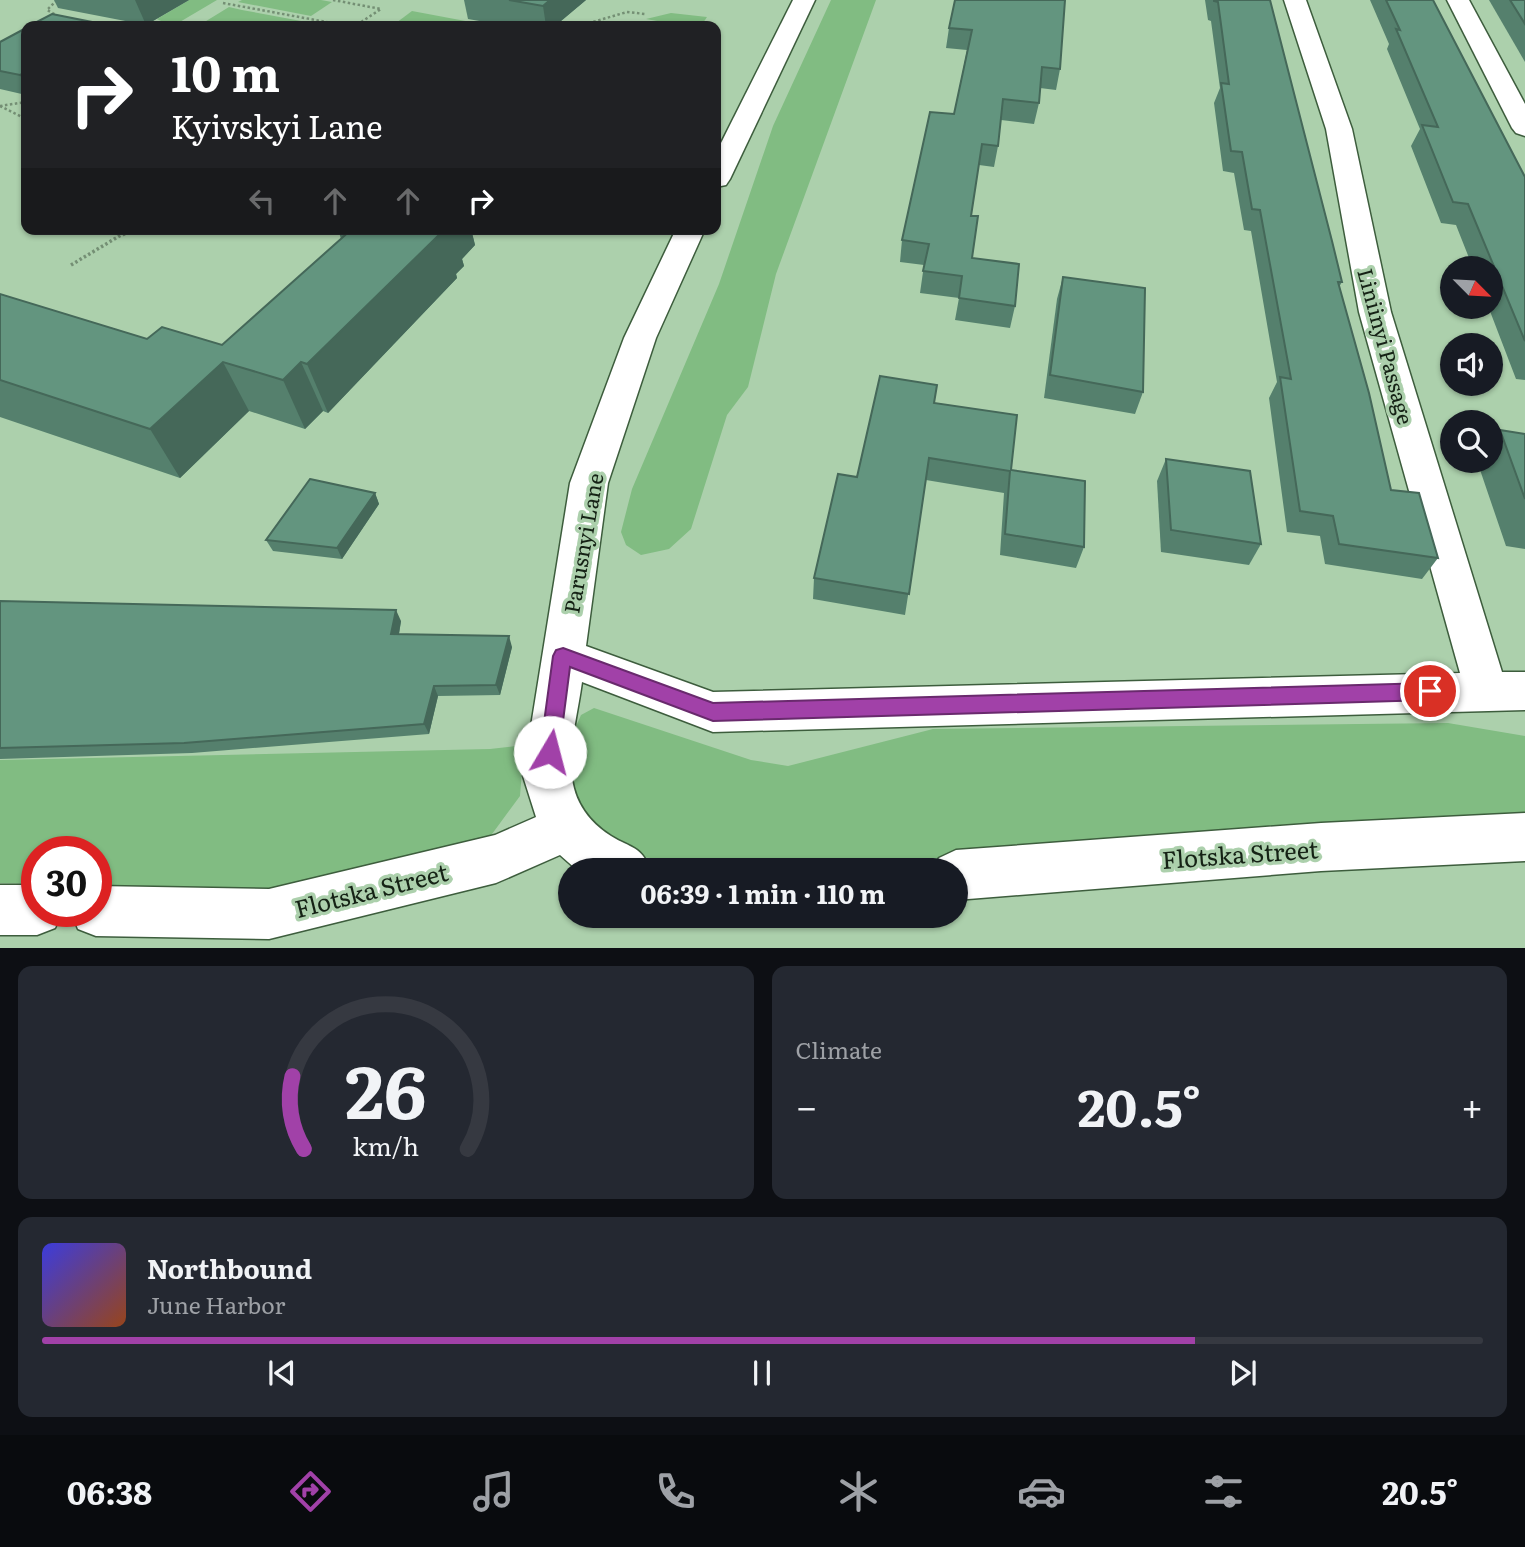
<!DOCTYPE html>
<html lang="en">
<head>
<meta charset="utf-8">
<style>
	body { margin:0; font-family:Literata,serif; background:#242831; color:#f1f3f6; height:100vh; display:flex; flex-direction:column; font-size:26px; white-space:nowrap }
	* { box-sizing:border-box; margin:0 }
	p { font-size:23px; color:#9ea1a6 }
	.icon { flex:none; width:38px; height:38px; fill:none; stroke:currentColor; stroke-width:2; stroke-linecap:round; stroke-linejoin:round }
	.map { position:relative; height:948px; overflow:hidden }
	.panel { display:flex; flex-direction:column; gap:18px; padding:18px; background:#0d0f14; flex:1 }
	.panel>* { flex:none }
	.guide { position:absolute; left:21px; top:21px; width:700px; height:214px; border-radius:14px; box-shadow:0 2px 5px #0004; background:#202124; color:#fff; overflow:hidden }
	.needle { width:46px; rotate:114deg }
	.tools { position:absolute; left:1440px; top:256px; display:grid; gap:14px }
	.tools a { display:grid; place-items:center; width:63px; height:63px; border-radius:50%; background:#171b24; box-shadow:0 2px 5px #0004; font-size:35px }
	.speed { position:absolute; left:21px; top:836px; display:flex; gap:14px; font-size:35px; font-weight:700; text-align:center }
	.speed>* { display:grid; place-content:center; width:91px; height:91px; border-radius:50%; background:#171b24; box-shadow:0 2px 5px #0004; line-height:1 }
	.speed .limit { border:10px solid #d22; background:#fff; color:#111 }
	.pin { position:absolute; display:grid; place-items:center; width:60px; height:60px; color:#fff; margin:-30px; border:4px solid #fff; border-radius:50%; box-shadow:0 2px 7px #0007 }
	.me { position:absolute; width:77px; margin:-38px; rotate:8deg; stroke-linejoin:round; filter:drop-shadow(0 0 5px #0008) }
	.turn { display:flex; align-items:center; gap:24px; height:147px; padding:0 35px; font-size:32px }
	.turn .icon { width:91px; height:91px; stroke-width:2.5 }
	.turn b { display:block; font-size:49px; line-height:60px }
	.lanes { display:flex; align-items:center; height:66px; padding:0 35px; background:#0003; justify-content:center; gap:35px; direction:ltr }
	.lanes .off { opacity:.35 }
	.big { font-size:52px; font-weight:700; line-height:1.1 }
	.panel .card { flex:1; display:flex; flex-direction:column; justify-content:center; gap:10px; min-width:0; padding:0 24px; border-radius:14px; background:#242831 }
	.panel .dial { align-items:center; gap:0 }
	.dial svg { height:182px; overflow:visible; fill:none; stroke:#363941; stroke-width:7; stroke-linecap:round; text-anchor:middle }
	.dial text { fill:#f1f3f6; stroke:none }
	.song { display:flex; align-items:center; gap:21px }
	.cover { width:84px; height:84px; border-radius:10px; background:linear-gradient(135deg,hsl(240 70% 55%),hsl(20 70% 35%)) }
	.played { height:7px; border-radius:4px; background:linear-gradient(90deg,#a141a8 80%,#363941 80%) }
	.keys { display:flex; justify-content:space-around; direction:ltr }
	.heat { display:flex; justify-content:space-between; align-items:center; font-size:38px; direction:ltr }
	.panel .tiles { flex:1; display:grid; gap:18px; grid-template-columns:1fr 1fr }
	.card:last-child { grid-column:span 2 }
	.trip { position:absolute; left:558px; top:858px; width:410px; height:70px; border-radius:35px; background:#171b24; box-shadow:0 2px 5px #0004; font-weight:700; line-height:70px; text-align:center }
	.dock { display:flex; height:112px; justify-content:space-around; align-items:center; background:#090b0e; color:#9ea1a6 }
	.dock .icon { width:49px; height:49px }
	.dock .selected { color:#a141a8 }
	.dock b { font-size:32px; color:#f1f3f6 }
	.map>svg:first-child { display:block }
</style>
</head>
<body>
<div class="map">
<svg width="1525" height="949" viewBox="0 0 1525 949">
	<rect width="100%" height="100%" fill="#acd0ac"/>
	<g fill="#81bc82">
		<polygon points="189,0 217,0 173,26 156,26 163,22 157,19"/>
		<polygon points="242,0 321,0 332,2 311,16 238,2"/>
		<polygon points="831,0 876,0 776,274 748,387 727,415 691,529 669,549 641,555 626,545 621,532 632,489 719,284 773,126"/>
		<polygon points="229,7 242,10 328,26 238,26 219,22 212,26 198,26"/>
		<polygon points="412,11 492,26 392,26"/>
		<polygon points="671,13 707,17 701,26 685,26 646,19"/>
		<polygon points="594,708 751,760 788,766 933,729 1448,723 1525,736 1525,818 1066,854 736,867 641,857 595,833 571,788 574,731 581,715"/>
		<polygon points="524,745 520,796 484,845 271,889 96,885 96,852 37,852 37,884 0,883 0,760 490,749"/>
	</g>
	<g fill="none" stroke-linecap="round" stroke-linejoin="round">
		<defs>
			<g id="street">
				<polygon points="793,0 815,0 730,179 726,185 716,187 716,153"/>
				<path d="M1284 0H1306L1352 129 1391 312 1502 672H1525V710L713 732 582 682C574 741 551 797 611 836 632 849 640 845 651 870H577L560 855 496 883 269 939 96 936 78 929 71 912H96V886L269 889 495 835 536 817 523 776 570 483 624 338 676 229H705L656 338 608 483 586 646 713 692 1460 673 1359 312 1326 129Z"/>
				<polygon points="1447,0 1469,0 1525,104 1525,136 1516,133 1512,128"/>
				<polygon points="1525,813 1525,861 1321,871 956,900 956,870 933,870 939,858 956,850 1321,823"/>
				<polygon points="0,885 37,885 37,912 62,912 55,928 37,935 0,935"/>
			</g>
		</defs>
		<use href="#street" stroke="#3d5d3d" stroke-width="3"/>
		<g stroke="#748f74" stroke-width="2.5" stroke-dasharray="2.5 2.5" stroke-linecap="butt">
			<polyline points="333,0 381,9 355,26"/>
			<polyline points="223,3 348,26"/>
			<polyline points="53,16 56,15 47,10 57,0"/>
			<polyline points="579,26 627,12 645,14"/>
			<polyline points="0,106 26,119"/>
			<polyline points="0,106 26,102"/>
		</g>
		<polyline stroke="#748f74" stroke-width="3.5" stroke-dasharray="2.5 2.5" stroke-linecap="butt" points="71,265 121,235 145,229"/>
		<use href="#street" fill="#fff" fill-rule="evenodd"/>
	</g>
	<g fill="#55806d">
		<polygon points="54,0 189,0 146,25 58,8"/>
		<polygon points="464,0 586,0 555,26 508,26 468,19"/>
		<polygon points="955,0 1060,69 1056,90 1040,88 1039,103 1034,124 1001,120 998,146 994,167 979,165 971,216 972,258 1015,306 1010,328 955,320 959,298 920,293 924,265 900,262 902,240 954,114 967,50 946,48 949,28"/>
		<polygon points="1205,0 1270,0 1342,282 1339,287 1391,490 1438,558 1422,579 1325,564 1320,536 1287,532 1269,398 1277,382 1251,231 1244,230 1234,173 1223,171 1214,103 1220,88 1211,21 1208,20"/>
		<polygon points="1370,0 1433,0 1525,177 1525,380 1516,379 1488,306 1491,306 1491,268 1473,268 1456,225 1441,223 1411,146 1420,129 1387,49 1389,44"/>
		<polygon points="1489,0 1525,0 1525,62"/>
		<polygon points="26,28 26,95 0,89 0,42"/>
		<polygon points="338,229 471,229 475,245 462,259 464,266 456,274 457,278 328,413 323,411 305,429 249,411 180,478 0,417 0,294 147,339 222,345 341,239"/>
		<polygon points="1063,277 1143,392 1135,414 1044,398 1057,299"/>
		<polygon points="934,403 1011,470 1084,547 1076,568 1000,555 1004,493 926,480 905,615 813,599 814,578 857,477"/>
		<polygon points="1500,430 1525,434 1525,549 1506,546 1477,461 1491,460 1491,442"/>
		<polygon points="1166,459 1261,544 1249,565 1161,552 1157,481"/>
		<polygon points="375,493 379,504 342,559 273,551 266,540"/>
		<polygon points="0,601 401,621 399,634 512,647 500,695 438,696 429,734 192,753 0,759"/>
	</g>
	<g fill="#456859">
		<polygon points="135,0 189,0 146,25"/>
		<polygon points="550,0 586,0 555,26 546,26 543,6"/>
		<polygon points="26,71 26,87 20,75"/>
		<polygon points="440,229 471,229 475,245 462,259 464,266 456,274 457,278 328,413 307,364"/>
		<polygon points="223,362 249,411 180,478 150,429"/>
		<polygon points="301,362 323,411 305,429 283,380"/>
		<polygon points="375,493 379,504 342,559 337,548"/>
		<polygon points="396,610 401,621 397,645 391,634"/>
		<polygon points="509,636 512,647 500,695 496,685"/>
		<polygon points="434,686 438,696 429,734 424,724"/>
	</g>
	<g fill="#63957f" stroke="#456859" stroke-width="2">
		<polygon points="509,0 550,0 543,6"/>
		<polygon points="955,0 1065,0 1060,69 1042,67 1039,103 1003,99 998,146 982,144 971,216 978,216 972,258 1019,264 1015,306 959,298 962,276 923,271 929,244 902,240 930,112 954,114 972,30 949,28"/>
		<polygon points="1214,0 1270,0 1332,241 1342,282 1338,282 1369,393 1391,490 1419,493 1438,558 1339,544 1333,516 1300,511 1280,377 1291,379 1260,210 1252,209 1242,152 1231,151 1221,83 1229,84 1218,2 1214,1"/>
		<polygon points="1386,0 1433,0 1525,177 1525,341 1468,204 1453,202 1422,125 1438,127 1396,29 1400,30"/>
		<polygon points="1510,0 1525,0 1525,24"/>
		<polygon points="52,14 107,25 105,26 29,26"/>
		<polygon points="26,28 26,71 20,75 0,71 0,42"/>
		<polygon points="352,229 444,230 307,364 301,362 283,380 223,362 150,429 0,380 0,294 147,339 162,327 222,345"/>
		<polygon points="1063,277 1145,288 1143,392 1050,375"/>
		<polygon points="880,376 937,385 934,403 1017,415 1011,470 1085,481 1084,547 1005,534 1010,471 929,458 909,594 814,578 838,474 857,477"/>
		<polygon points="1500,430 1525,434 1525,499"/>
		<polygon points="1166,459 1250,471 1261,544 1171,530"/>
		<polygon points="310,479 375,493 337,548 266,540"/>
		<polygon points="0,601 396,610 391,634 509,636 496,685 434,686 424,724 184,743 0,748"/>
	</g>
	<polygon fill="#a141a8" stroke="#692a6d" stroke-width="2" points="563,648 713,703 1430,683 1437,686 1440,691 1437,697 1430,700 713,721 570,667 559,752 556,759 550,761 543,759 540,752 553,656 556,650"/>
	<g text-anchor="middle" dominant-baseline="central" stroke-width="7" stroke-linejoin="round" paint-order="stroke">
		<g font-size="21" fill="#152215" stroke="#acd0ac">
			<text transform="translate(1387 346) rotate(75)">Liniinyi Passage</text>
			<text transform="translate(582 543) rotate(-80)">Parusnyi Lane</text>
		</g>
		<g font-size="24" fill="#152215" stroke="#acd0ac">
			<text transform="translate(1240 853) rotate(-4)">Flotska Street</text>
			<text transform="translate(371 889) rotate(-14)">Flotska Street</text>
		</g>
	</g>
</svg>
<div class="tools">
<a><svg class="needle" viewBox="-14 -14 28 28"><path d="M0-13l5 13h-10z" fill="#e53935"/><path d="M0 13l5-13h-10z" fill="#9ea1a6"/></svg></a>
<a><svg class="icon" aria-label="sound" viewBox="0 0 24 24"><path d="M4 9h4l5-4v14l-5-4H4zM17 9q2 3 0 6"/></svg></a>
<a><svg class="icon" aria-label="search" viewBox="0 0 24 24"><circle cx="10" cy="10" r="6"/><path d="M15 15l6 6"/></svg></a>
</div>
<div class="speed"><div class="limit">30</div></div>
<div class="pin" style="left:1430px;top:691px;background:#d93025"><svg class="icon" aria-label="arrive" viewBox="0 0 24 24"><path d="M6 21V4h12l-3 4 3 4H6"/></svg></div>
<svg class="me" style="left:550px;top:752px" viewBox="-20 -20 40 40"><circle r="19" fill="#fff"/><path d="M0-13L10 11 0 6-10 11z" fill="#a141a8"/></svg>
<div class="trip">06:39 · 1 min · 110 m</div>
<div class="guide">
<div class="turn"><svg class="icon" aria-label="right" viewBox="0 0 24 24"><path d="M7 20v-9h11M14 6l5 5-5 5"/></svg><div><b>10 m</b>Kyivskyi Lane</div></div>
<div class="lanes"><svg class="icon off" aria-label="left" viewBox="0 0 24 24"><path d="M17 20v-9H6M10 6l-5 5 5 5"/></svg><svg class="icon off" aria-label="ahead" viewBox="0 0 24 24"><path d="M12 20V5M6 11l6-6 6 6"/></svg><svg class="icon off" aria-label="ahead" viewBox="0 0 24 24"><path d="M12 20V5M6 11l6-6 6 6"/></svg><svg class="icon" aria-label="right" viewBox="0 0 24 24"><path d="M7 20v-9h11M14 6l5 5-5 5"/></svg></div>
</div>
</div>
<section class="panel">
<div class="tiles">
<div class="card dial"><svg viewBox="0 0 100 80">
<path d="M14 69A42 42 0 1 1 86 69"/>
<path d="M14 69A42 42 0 0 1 9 37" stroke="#a141a8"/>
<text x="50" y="56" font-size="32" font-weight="700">26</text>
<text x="50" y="72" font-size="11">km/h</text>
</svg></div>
<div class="card"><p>Climate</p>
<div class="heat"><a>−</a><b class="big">20.5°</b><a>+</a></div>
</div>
<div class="card">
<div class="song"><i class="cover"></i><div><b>Northbound</b><p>June Harbor</p></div></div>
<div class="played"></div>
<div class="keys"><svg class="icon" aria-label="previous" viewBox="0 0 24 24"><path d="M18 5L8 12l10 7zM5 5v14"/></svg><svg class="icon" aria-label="pause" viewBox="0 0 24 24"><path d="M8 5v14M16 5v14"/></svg><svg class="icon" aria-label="next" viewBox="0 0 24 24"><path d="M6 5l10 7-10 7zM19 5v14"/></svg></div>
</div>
</div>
</section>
<nav class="dock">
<b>06:38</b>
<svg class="icon selected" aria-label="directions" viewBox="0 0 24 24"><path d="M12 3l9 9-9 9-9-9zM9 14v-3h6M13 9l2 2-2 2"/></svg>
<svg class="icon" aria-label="music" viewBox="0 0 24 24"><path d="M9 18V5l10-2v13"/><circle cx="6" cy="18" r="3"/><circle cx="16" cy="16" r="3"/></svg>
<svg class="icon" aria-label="phone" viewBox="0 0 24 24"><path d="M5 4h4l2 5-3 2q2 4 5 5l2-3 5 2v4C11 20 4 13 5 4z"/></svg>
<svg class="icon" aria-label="climate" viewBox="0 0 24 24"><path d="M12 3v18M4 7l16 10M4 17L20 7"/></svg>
<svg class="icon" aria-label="car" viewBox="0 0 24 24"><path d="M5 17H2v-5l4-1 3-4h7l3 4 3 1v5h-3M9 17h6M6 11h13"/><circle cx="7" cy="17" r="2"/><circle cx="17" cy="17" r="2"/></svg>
<svg class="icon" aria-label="filters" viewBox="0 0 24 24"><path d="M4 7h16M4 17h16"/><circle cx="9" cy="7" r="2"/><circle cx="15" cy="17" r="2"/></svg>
<b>20.5°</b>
</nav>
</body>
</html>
